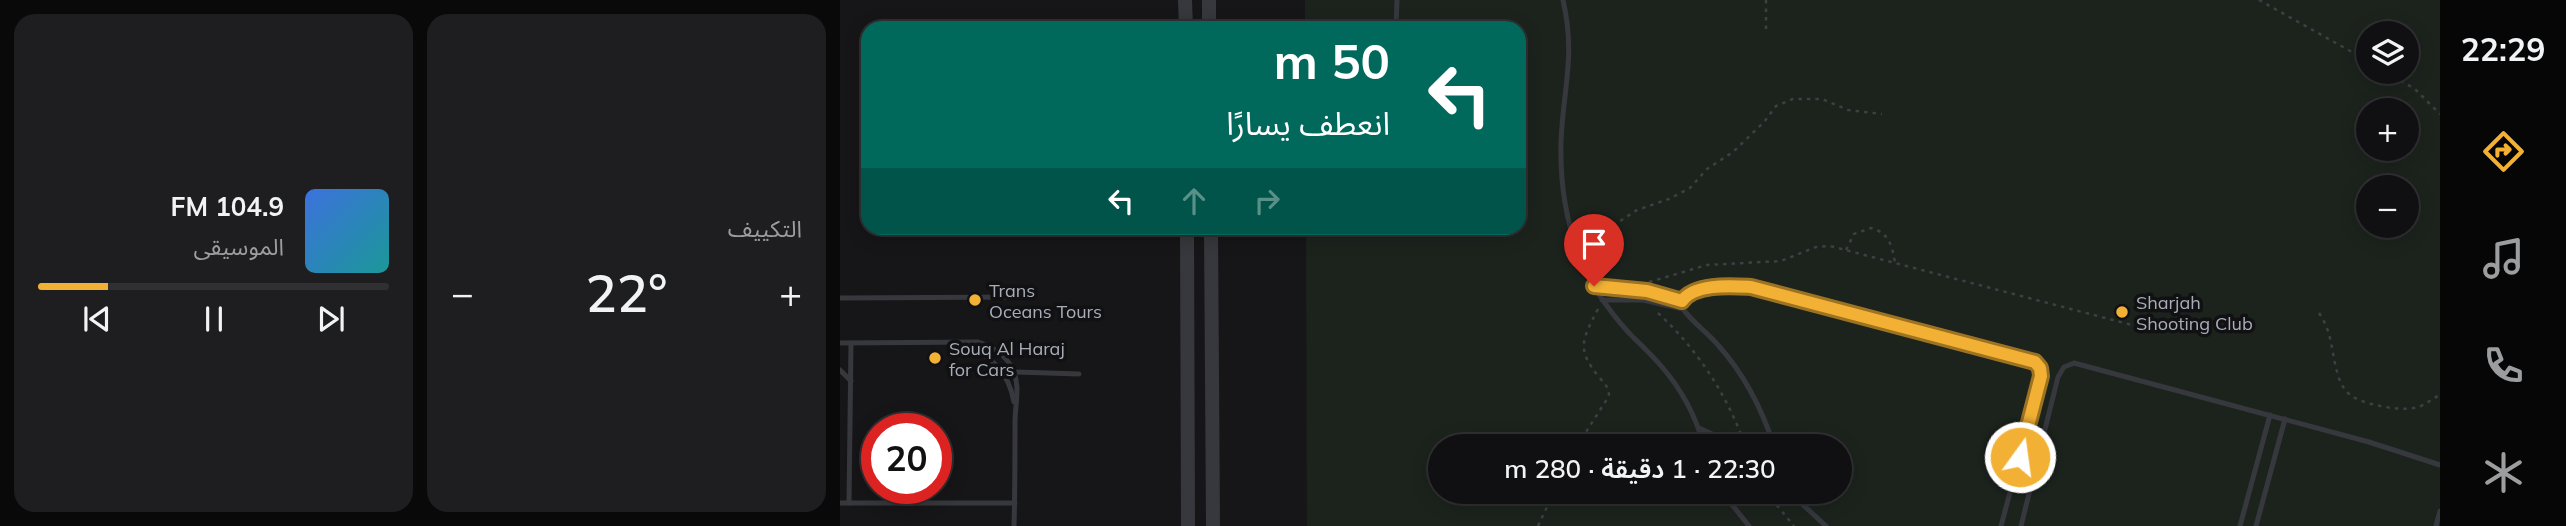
<!DOCTYPE html>
<html lang="ar">
<head>
<meta charset="utf-8">
<style>
	body { margin:0; font-family:Mulish,"Noto Sans Arabic",sans-serif; background:#1e1e20; color:#f1f3f6; direction:rtl; height:100vh; display:flex; flex-direction:column; font-size:26px; white-space:nowrap }
	* { box-sizing:border-box; margin:0 }
	p { font-size:23px; color:#9c9d9f }
	.icon { flex:none; width:38px; height:38px; fill:none; stroke:currentColor; stroke-width:2; stroke-linecap:round; stroke-linejoin:round }
	.map { position:relative; flex:1; overflow:hidden; direction:ltr }
	.side { display:flex; flex-direction:column; gap:14px; padding:14px; background:#09090a; width:840px }
	.side>* { flex:none }
	.guide { position:absolute; left:21px; top:21px; width:665px; height:214px; border-radius:21px; box-shadow:0 4px 18px #0003,0 0 0 2px #303032; direction:rtl; background:#00695c; color:#fff; overflow:hidden }
	.controls { position:absolute; left:1516px; top:21px; display:grid; gap:14px }
	.controls a { display:grid; place-items:center; width:63px; height:63px; border-radius:50%; background:#101012; box-shadow:0 4px 18px #0003,0 0 0 2px #303032; font-size:35px }
	.speed { position:absolute; left:21px; top:413px; display:flex; gap:14px; font-size:35px; font-weight:700; text-align:center }
	.speed>* { display:grid; place-content:center; width:91px; height:91px; border-radius:50%; background:#101012; box-shadow:0 4px 18px #0003,0 0 0 2px #303032; line-height:1 }
	.speed .limit { border:10px solid #d22; background:#fff; color:#111 }
	.pin { position:absolute; display:grid; place-items:center; width:60px; height:60px; color:#fff; margin:-72px -30px; border-radius:50% 50% 50% 0; rotate:-45deg; box-shadow:0 0 7px #0007 }
	.pin .icon { rotate:45deg }
	.me { position:absolute; width:77px; margin:-38px; rotate:14deg; stroke-linejoin:round; filter:drop-shadow(0 0 5px #0008) }
	.turn { display:flex; align-items:center; gap:24px; height:147px; padding:0 21px; font-size:32px }
	.turn .icon { width:91px; height:91px; stroke-width:2.5 }
	.turn b { display:block; font-size:49px; line-height:60px }
	.lanes { display:flex; align-items:center; height:66px; padding:0 21px; background:#0003; justify-content:center; gap:35px; direction:ltr }
	.lanes .off { opacity:.35 }
	.big { font-size:52px; font-weight:600; line-height:1.1 }
	.side .widget { flex:1; display:flex; flex-direction:column; justify-content:center; gap:10px; min-width:0; padding:0 24px; border-radius:21px; background:#1e1e20 }
	.song { display:flex; align-items:center; gap:21px }
	.cover { width:84px; height:84px; border-radius:10px; background:linear-gradient(135deg,hsl(220 70% 55%),hsl(180 70% 35%)) }
	.played { height:7px; border-radius:4px; background:linear-gradient(90deg,#f2b134 20%,#303032 20%) }
	.keys { display:flex; justify-content:space-around; direction:ltr }
	.heat { display:flex; justify-content:space-between; align-items:center; font-size:38px; direction:ltr }
	.side .tiles { flex:1; display:grid; gap:14px; grid-template-columns:repeat(2,1fr) }
	.trip { position:absolute; left:588px; top:434px; width:424px; height:70px; border-radius:35px; background:#101012; box-shadow:0 4px 18px #0003,0 0 0 2px #303032; font-weight:600; line-height:70px; text-align:center; direction:rtl }
	main { display:flex; flex:1; min-height:0 }
	.dock { display:flex; flex-direction:column; width:126px; justify-content:space-around; align-items:center; background:#060607; color:#9c9d9f }
	.dock .icon { width:49px; height:49px }
	.dock .selected { color:#f2b134 }
	.dock b { font-size:32px; color:#f1f3f6 }
	.map>svg:first-child { display:block }
</style>
</head>
<body>
<main>
<nav class="dock">
<b>22:29</b>
<svg class="icon selected" aria-label="directions" viewBox="0 0 24 24"><path d="M12 3l9 9-9 9-9-9zM9 14v-3h6M13 9l2 2-2 2"/></svg>
<svg class="icon" aria-label="music" viewBox="0 0 24 24"><path d="M9 18V5l10-2v13"/><circle cx="6" cy="18" r="3"/><circle cx="16" cy="16" r="3"/></svg>
<svg class="icon" aria-label="phone" viewBox="0 0 24 24"><path d="M5 4h4l2 5-3 2q2 4 5 5l2-3 5 2v4C11 20 4 13 5 4z"/></svg>
<svg class="icon" aria-label="climate" viewBox="0 0 24 24"><path d="M12 3v18M4 7l16 10M4 17L20 7"/></svg>
</nav>
<div class="map">
<svg width="1600" height="526" viewBox="0 0 1600 526">
	<rect width="100%" height="100%" fill="#161618"/>
	<path fill="#1c231d" fill-rule="evenodd" d="M465 0H1600V526H467L466 228H679V28H465ZM1528 33H1566V72H1528ZM1528 110H1566V149H1528ZM1528 187H1566V226H1528ZM600 446H999V492H600Z"/>
	<g fill="none" stroke-linecap="round" stroke-linejoin="round">
		<g stroke="#3d3f44" stroke-width="2.5" stroke-dasharray="3.5 5" stroke-linecap="butt">
			<polyline points="926,0 926,33"/>
			<polyline points="1419,0 1528,61"/>
			<polyline points="1546,72 1575,89 1600,114"/>
			<polyline points="747,246 759,241 771,227 797,210 829,199 850,188 867,169 893,152 924,122 936,106 953,99 982,99 1008,110 1042,114"/>
			<path d="M1006 250 1014 234 1031 228C1049 233 1052 245 1055 263"/>
			<polyline points="809,282 867,265 941,261 976,247 990,246 1292,325 1309,327 1327,325"/>
			<path d="M818 313C855 347 884 390 902 437"/>
			<path d="M1479 313C1493 333 1491 353 1498 375 1500 383 1505 392 1513 397 1527 405 1565 413 1581 406 1588 403 1593 398 1600 395"/>
			<path d="M737 446 769 396C769 387 764 383 759 377 736 349 742 340 758 309"/>
			<polyline points="926,492 954,526"/>
			<polyline points="698,526 714,492"/>
		</g>
		<g stroke="#37383d" stroke-width="5">
			<path d="M723 0C736 57 723 88 721 142 720 180 725 217 738 252 749 282 767 309 789 333 800 344 812 355 822 367 842 390 856 417 864 446"/>
			<polyline points="556,28 557,0"/>
			<polyline points="753,286 808,291 842,301"/>
			<polyline points="0,298 179,297"/>
			<polyline points="762,300 803,300 843,309"/>
			<path d="M0 343 138 342C153 347 165 354 172 368 181 385 175 404 175 422 175 456 175 491 174 526"/>
			<path d="M119 345C148 351 169 372 174 402"/>
			<polyline points="0,370 11,381"/>
			<polyline points="174,372 239,374"/>
			<polyline points="859,428 899,446"/>
			<path d="M934 446C922 409 904 374 878 345 867 332 852 322 843 309L842 301C855 281 907 286 928 290L1195 362 1200 368 1201 376 1161 526"/>
			<polyline points="882,492 909,526"/>
			<polyline points="949,492 986,526"/>
			<polyline points="0,503 175,503"/>
			<polyline points="9,503 11,343"/>
			<polyline points="1181,526 1218,377 1224,367 1234,363 1529,442 1600,465"/>
			<polyline points="1400,526 1430,415"/>
			<polyline points="1416,526 1445,419"/>
			<polyline points="1596,526 1600,511"/>
		</g>
		<g stroke="#37383d" stroke-width="14">
			<polyline points="345,0 346,28"/>
			<polyline points="369,28 369,0"/>
			<polyline points="347,228 348,526"/>
			<polyline points="371,228 373,526"/>
		</g>
	</g>
	<g fill="none" stroke-linecap="round" stroke-linejoin="round">
		<defs>
			<path id="route" d="M754 286 807 291 842 301C855 283 892 286 911 287L1195 362 1200 368 1201 376 1180 457"/>
		</defs>
		<use href="#route" stroke="#9d7322" stroke-width="18"/>
		<use href="#route" stroke="#f2b134" stroke-width="12"/>
	</g>
	<g fill="#f2b134" stroke="#111113" stroke-width="2.5">
		<circle cx="135" cy="300" r="7"/>
		<circle cx="1282" cy="312" r="7"/>
		<circle cx="95" cy="358" r="7"/>
	</g>
	<g text-anchor="middle" dominant-baseline="central" stroke-width="7" stroke-linejoin="round" paint-order="stroke">
		<g font-size="18" fill="#a8adb8" stroke="#111113" text-anchor="start">
			<text x="149" y="290">Trans<tspan x="149" dy="21">Oceans Tours</tspan></text>
			<text x="1296" y="302">Sharjah<tspan x="1296" dy="21">Shooting Club</tspan></text>
			<text x="109" y="348">Souq Al Haraj<tspan x="109" dy="21">for Cars</tspan></text>
		</g>
	</g>
</svg>
<div class="controls">
<a><svg class="icon" aria-label="layers" viewBox="0 0 24 24"><path d="M12 4l9 5-9 5-9-5zM3 14l9 5 9-5"/></svg></a>
<a>+</a>
<a>−</a>
</div>
<div class="speed"><div class="limit">20</div></div>
<div class="pin" style="left:754px;top:286px;background:#d93025"><svg class="icon" aria-label="arrive" viewBox="0 0 24 24"><path d="M6 21V4h12l-3 4 3 4H6"/></svg></div>
<svg class="me" style="left:1180px;top:457px" viewBox="-20 -20 40 40"><circle r="17" fill="#f2b134" stroke="#fff" stroke-width="3"/><path d="M0-11L8 9 0 5-8 9z" fill="#fff"/></svg>
<div class="trip">22:30 · 1 دقيقة · 280 m</div>
<div class="guide">
<div class="turn"><svg class="icon" aria-label="left" viewBox="0 0 24 24"><path d="M17 20v-9H6M10 6l-5 5 5 5"/></svg><div><b>50 m</b>انعطف يسارًا</div></div>
<div class="lanes"><svg class="icon" aria-label="left" viewBox="0 0 24 24"><path d="M17 20v-9H6M10 6l-5 5 5 5"/></svg><svg class="icon off" aria-label="ahead" viewBox="0 0 24 24"><path d="M12 20V5M6 11l6-6 6 6"/></svg><svg class="icon off" aria-label="right" viewBox="0 0 24 24"><path d="M7 20v-9h11M14 6l5 5-5 5"/></svg></div>
</div>
</div>
<section class="side">
<div class="tiles">
<div class="widget"><p>التكييف</p>
<div class="heat"><a>−</a><b class="big">22°</b><a>+</a></div>
</div>
<div class="widget">
<div class="song"><i class="cover"></i><div><b>104.9 FM</b><p>الموسيقى</p></div></div>
<div class="played"></div>
<div class="keys"><svg class="icon" aria-label="previous" viewBox="0 0 24 24"><path d="M18 5L8 12l10 7zM5 5v14"/></svg><svg class="icon" aria-label="pause" viewBox="0 0 24 24"><path d="M8 5v14M16 5v14"/></svg><svg class="icon" aria-label="next" viewBox="0 0 24 24"><path d="M6 5l10 7-10 7zM19 5v14"/></svg></div>
</div>
</div>
</section>
</main>
</body>
</html>
